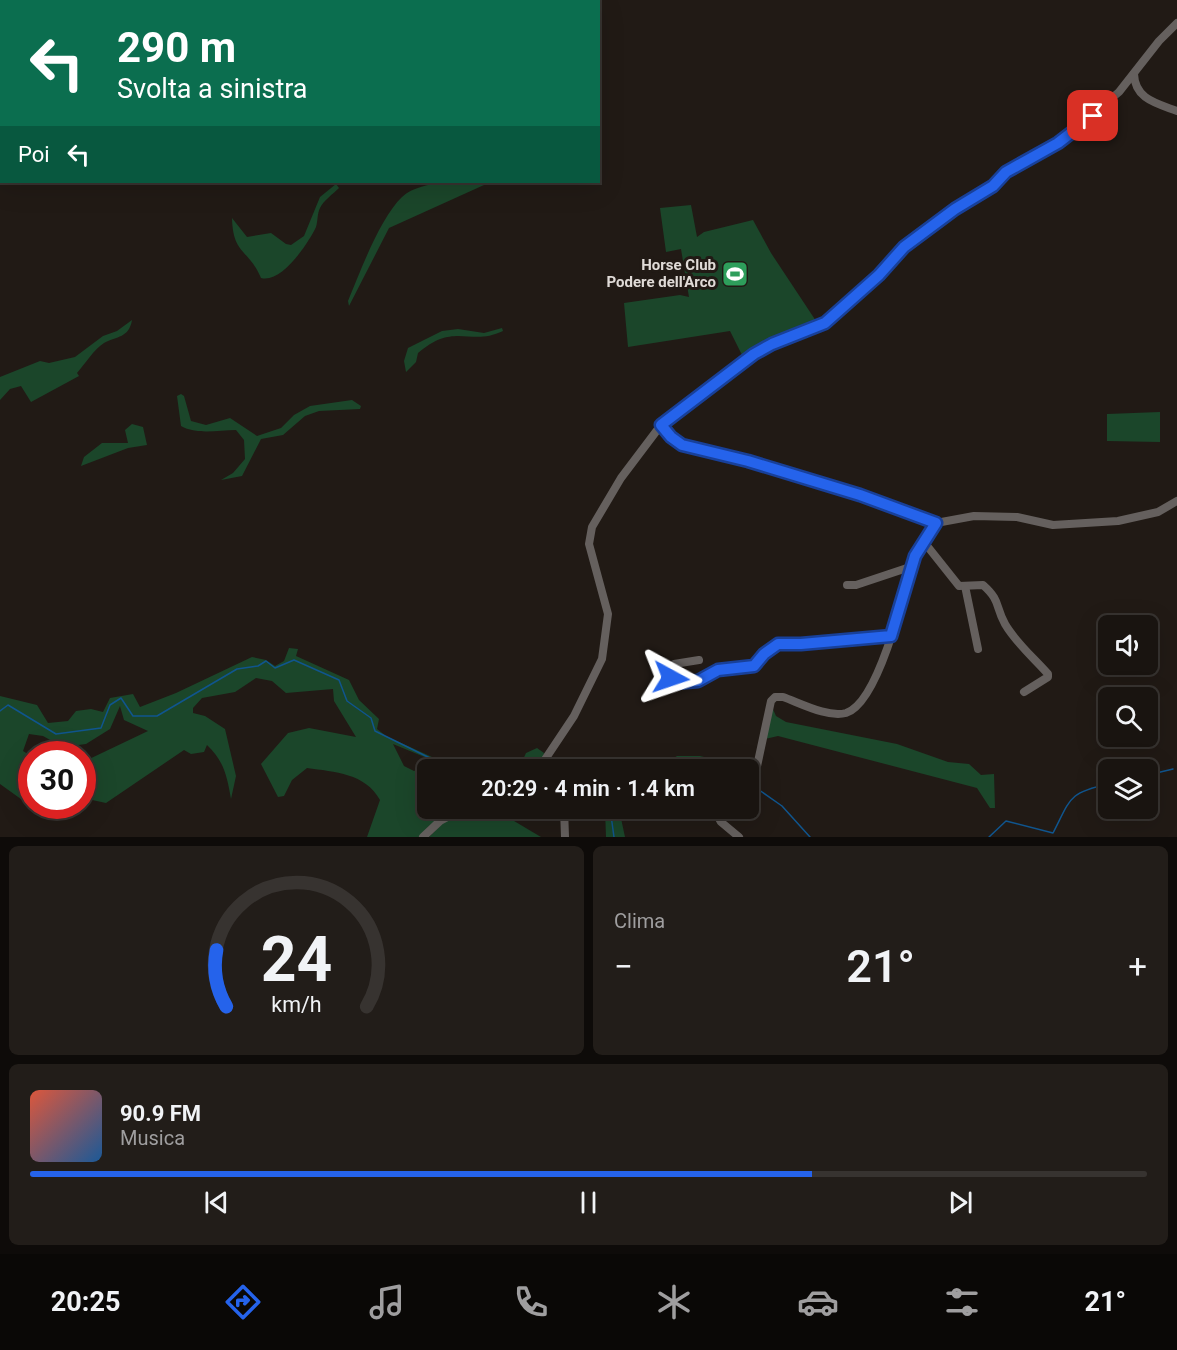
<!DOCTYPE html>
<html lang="it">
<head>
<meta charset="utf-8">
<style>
	body { margin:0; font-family:Roboto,sans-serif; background:#221d19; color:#f1f3f6; height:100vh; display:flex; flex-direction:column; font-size:22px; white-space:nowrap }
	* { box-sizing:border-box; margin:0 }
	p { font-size:20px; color:#9f9e9f }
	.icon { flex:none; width:33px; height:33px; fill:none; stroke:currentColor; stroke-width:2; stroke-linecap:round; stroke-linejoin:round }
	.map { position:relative; height:837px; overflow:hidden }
	.panel { display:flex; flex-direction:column; gap:9px; padding:9px; background:#0e0b09; flex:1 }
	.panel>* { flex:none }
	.guide { position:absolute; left:0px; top:0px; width:600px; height:183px; box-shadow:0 6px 24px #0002,0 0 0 2px #373330; background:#0b6e4f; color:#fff; overflow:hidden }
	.buttons { position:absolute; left:1098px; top:615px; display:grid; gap:12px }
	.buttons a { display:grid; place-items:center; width:60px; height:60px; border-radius:9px; background:#191410; box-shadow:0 6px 24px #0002,0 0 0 2px #373330; font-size:30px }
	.speed { position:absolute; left:18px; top:741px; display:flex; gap:12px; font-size:30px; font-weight:700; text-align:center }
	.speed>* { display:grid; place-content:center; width:78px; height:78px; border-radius:50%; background:#191410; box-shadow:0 6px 24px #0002,0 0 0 2px #373330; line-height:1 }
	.speed .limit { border:9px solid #d22; background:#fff; color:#111 }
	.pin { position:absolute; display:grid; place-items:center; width:51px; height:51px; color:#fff; margin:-26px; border-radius:12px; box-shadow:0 3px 9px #0006 }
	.me { position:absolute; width:66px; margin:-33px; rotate:95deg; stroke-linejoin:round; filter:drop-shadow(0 0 4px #0008) }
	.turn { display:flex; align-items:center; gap:21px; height:126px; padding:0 18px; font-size:27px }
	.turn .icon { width:78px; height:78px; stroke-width:2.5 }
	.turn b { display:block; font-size:42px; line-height:51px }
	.then { display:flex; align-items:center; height:57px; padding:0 18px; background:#0003; gap:12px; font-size:22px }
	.big { font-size:45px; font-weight:600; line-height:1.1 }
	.panel .card { flex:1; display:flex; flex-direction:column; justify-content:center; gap:9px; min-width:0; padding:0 21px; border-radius:9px; background:#221d19 }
	.panel .dial { align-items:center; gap:0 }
	.dial svg { height:156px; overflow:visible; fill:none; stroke:#373330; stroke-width:7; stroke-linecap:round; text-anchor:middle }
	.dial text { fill:#f1f3f6; stroke:none }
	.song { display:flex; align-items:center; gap:18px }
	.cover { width:72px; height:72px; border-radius:9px; background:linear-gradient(135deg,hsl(10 70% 55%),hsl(210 70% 35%)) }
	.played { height:6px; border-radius:3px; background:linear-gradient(90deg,#2563eb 70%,#373330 70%) }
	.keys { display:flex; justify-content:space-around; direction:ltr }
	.heat { display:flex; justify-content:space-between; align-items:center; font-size:33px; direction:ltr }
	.panel .tiles { flex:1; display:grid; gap:9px; grid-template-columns:1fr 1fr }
	.card:last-child { grid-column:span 2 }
	.trip { position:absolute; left:417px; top:759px; width:342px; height:60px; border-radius:9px; background:#191410; box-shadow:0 6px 24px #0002,0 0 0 2px #373330; font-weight:600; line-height:60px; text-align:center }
	.tabs { display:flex; height:96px; justify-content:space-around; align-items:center; background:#0a0806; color:#9f9e9f }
	.tabs .icon { width:42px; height:42px }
	.tabs .selected { color:#2563eb }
	.tabs b { font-size:27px; color:#f1f3f6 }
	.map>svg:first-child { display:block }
</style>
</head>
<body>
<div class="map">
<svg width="1177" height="837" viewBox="0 0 1177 837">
	<rect width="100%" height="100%" fill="#211a15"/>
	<g fill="#1b462a">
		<path d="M441 182H481L484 185 389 228 349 306 348 301C360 272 380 218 402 197 413 187 428 185 441 182Z"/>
		<path d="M336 184 339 188C333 194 323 201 320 208 317 214 318 221 316 227 308 244 281 284 261 278 248 248 233 255 232 218L247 237 271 233 286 244 291 245 304 236 320 197Z"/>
		<polygon points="691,205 697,237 704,232 753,220 771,253 818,324 743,357 730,331 628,347 624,303 680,295 689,297 681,249 666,252 660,208"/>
		<path d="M132 320C129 338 117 336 104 343 94 349 85 364 77 373L79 376 31 402 21 386 10 389 0 400V377L40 361 49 363 75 357 103 336 117 331Z"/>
		<path d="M502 328 503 331C470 347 455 321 418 353L416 362 406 372 404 361 408 348 442 331 458 329 484 333Z"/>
		<path d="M181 394 184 396 191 421 206 425 230 418 257 436 281 428 294 415 310 406 352 400 361 406 360 409 319 411 305 416 283 435 261 439 242 476 221 480 233 473 245 459 244 440 236 430C218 430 197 435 181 426L177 396Z"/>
		<polygon points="1160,412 1160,442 1107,441 1107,414"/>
		<polygon points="132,424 143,427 147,445 128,448 81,466 84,457 102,443 128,443 125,430"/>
		<path d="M289 648 298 649 296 656 349 680 359 700 379 719 377 729 386 736 445 763 444 765 393 744 404 766 414 771 421 767 428 769V808L459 809 429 826 419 837H367L380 800C365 773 335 772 307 768L292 780 284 796 278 797 261 764 288 733 309 728 356 737 334 701 333 689 286 693 272 681 256 678 235 692 202 698 193 708V713L205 716 225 729 236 776 231 799C227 776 224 761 207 745L204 752 191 754 184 750 106 803 83 798V762L148 731 124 720 120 706 110 729 86 744 63 747 43 736 29 734 23 751 31 756 32 806H59L39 812 0 784V696L37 705 48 723 68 721 76 711 91 709 103 712 110 698 133 694 140 707 176 693 252 657 266 660 275 666 284 661Z"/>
		<polygon points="772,707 776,716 786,722 897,744 948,762 969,764 981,775 994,774 995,808 990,808 977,788 778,736 765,739"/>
		<polygon points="537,748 544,753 542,764 536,769 488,770 490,765 521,764 526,753"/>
		<polygon points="677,756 700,756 748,768 754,772 749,779 748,770 636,770 640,761 646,757 665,764"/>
		<polygon points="605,809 619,809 625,837 606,837"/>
		<polygon points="475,811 509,818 541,837 429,837 450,816"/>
	</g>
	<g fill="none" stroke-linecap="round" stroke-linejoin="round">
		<g stroke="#10558e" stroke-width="1.5">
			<polyline points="0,711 8,705 56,734 101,728 110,705 121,698 133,716 157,716 237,669 258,666 266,661 275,668 294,660 339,680 347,701 371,718 375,731 440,763 462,770"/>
			<polyline points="493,770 498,767 515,770"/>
			<polyline points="576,770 577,770"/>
			<polyline points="673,770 679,766 706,770"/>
			<polyline points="1148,775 1173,769"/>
			<polyline points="752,785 782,806 810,837"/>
			<polyline points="610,808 614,837"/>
			<path d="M989 837 1006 821 1053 833C1071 798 1068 793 1108 784"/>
		</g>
		<g stroke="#65605e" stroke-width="8">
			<polyline points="359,2 363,0"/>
			<path d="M1134 74C1135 99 1156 103 1177 111"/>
			<polyline points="0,128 2,128"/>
			<polyline points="661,425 671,437 682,445 748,461 860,495 936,523 974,516 1017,517 1053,525 1118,521 1158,512 1177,501"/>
			<path d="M924 542 959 586 983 585C1001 601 995 606 1005 624 1016 643 1034 658 1048 674V677L1024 692"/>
			<polyline points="847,585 856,585 910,567 936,523"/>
			<polyline points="965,586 978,649"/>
			<polyline points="699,660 674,664 671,678 675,683 698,681 718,670 754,666 764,654 778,644 801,644 891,636"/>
			<polyline points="538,770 574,716 602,659 608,614 589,544 592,527 621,478 661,425 754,354 772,344 825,323 879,275 904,247 955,209 993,186 1006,172 1058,143 1119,92 1159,41 1177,23"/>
			<path d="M748 782 756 771 771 701 775 697H783C800 703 828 718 846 713 878 703 903 598 910 567"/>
			<polyline points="564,808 565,837"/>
			<polyline points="718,808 716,813 721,822 739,837"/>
			<polyline points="423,837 440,821 464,808"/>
		</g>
	</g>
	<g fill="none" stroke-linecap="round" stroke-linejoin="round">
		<defs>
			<polyline id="route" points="671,678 675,683 698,681 718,670 754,666 764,654 778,644 801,644 891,636 915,556 936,523 860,495 748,461 682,445 671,437 661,425 754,354 772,344 825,323 879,275 904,247 955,209 993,186 1006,172 1058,143 1093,116"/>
		</defs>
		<use href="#route" stroke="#184099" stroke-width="15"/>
		<use href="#route" stroke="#2563eb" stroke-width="10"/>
	</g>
	<defs>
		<symbol id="stadium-square" viewBox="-11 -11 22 22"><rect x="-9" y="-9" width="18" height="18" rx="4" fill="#2e9e5b" stroke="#211a15"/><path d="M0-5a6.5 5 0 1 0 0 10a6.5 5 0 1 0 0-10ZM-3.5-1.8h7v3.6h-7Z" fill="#fff"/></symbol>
	</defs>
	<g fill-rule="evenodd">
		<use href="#stadium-square" x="720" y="259" width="30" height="30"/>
	</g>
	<g text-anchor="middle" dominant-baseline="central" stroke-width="6" stroke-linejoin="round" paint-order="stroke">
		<g font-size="15" font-weight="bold" fill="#e0dbd7" stroke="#211a15" text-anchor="end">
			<text x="716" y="265">Horse Club<tspan x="716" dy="17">Podere dell'Arco</tspan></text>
		</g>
	</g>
</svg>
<div class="buttons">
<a><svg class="icon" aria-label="sound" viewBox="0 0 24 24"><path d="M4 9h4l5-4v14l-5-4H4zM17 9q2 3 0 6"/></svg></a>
<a><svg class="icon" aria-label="search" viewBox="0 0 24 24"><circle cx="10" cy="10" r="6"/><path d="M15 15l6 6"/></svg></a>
<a><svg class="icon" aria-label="layers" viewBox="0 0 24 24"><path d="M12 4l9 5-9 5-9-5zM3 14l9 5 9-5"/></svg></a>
</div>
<div class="speed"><div class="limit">30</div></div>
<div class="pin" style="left:1093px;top:116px;background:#d93025"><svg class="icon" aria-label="arrive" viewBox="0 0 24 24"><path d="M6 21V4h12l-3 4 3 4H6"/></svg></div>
<svg class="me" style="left:671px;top:678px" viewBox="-20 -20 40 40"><path d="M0-17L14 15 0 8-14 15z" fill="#2563eb" stroke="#fff" stroke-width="4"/></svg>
<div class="trip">20:29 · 4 min · 1.4 km</div>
<div class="guide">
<div class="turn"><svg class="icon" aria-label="left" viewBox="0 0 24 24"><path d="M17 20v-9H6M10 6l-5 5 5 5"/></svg><div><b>290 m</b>Svolta a sinistra</div></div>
<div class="then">Poi<svg class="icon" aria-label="left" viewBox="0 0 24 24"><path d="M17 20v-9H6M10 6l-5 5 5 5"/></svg></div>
</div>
</div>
<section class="panel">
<div class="tiles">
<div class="card dial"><svg viewBox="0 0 100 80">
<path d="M14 69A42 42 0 1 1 86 69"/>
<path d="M14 69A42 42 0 0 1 9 40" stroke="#2563eb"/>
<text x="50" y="56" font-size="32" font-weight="700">24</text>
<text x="50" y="72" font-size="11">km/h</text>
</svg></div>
<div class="card"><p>Clima</p>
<div class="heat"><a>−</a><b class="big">21°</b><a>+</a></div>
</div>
<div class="card">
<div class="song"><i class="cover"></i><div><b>90.9 FM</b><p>Musica</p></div></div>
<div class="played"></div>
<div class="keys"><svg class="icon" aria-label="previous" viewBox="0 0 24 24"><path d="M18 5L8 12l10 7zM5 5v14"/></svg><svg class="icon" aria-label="pause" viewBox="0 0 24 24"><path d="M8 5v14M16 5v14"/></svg><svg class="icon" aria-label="next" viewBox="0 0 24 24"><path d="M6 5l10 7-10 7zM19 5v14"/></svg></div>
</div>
</div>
</section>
<nav class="tabs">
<b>20:25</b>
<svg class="icon selected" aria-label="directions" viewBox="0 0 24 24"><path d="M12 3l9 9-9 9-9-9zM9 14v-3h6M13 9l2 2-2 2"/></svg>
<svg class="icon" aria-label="music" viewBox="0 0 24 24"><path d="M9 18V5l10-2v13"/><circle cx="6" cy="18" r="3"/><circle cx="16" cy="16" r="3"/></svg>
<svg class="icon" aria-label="phone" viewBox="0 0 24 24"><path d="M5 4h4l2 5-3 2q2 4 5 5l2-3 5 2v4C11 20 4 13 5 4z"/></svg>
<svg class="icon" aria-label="climate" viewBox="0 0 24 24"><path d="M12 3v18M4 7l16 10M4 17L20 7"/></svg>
<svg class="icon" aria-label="car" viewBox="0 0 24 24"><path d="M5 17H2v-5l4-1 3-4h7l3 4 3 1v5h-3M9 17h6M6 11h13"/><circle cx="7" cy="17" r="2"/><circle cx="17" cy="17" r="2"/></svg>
<svg class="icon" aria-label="filters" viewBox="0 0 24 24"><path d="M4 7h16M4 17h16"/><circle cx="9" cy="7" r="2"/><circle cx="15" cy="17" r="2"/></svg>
<b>21°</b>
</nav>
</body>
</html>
